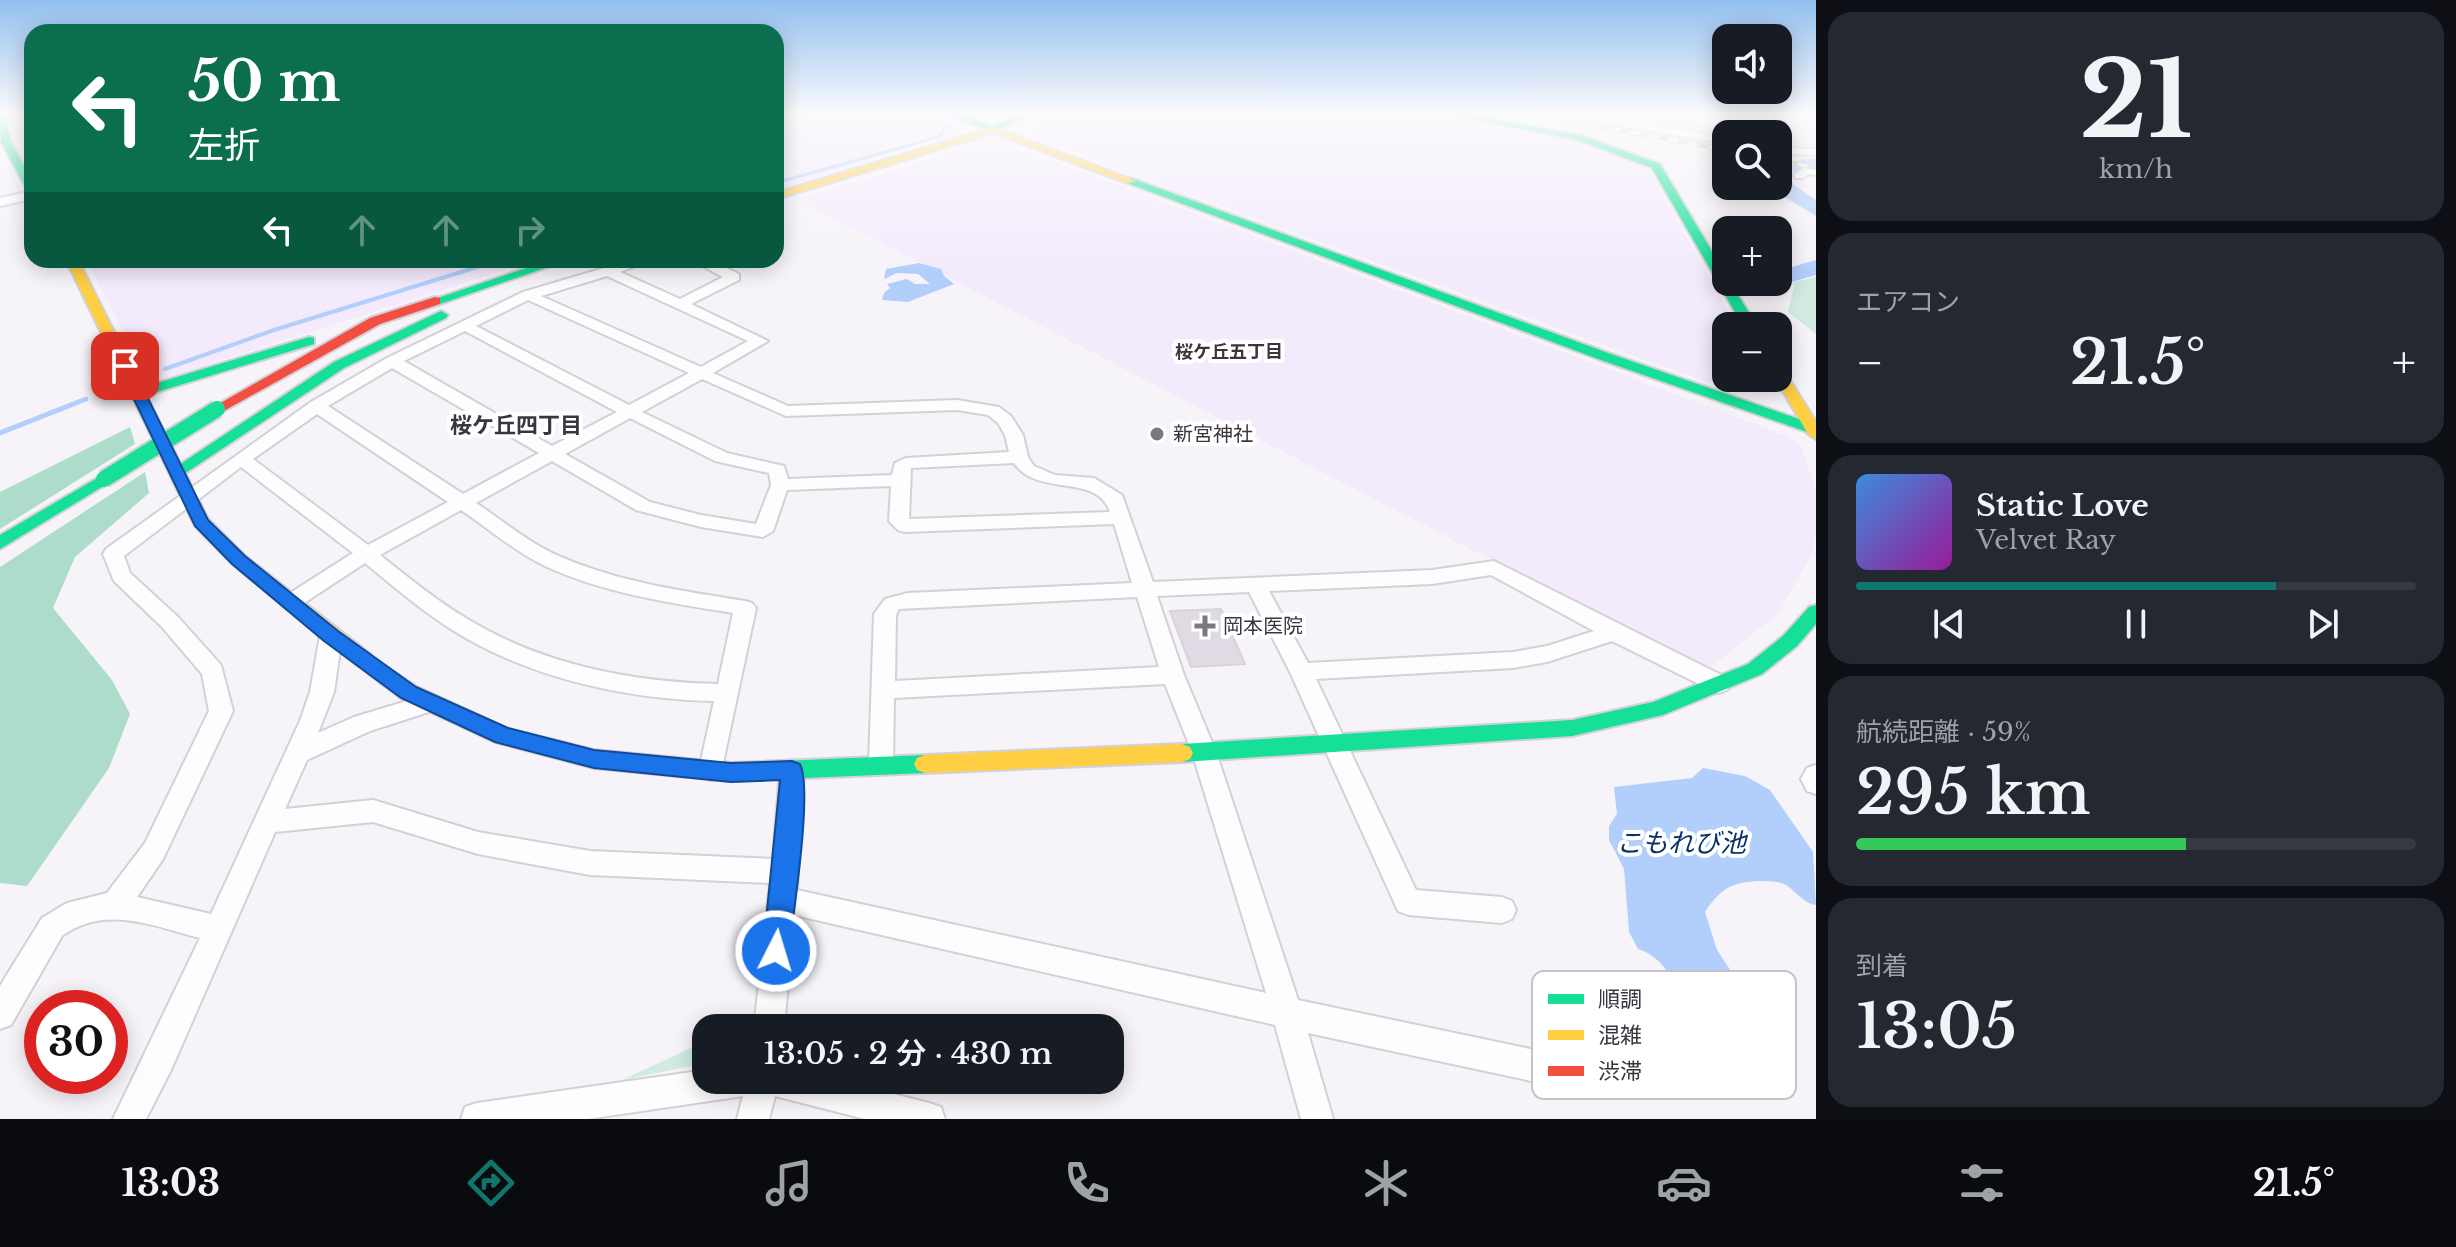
<!DOCTYPE html>
<html lang="ja">
<head>
<meta charset="utf-8">
<style>
	body { margin:0; font-family:"Libre Baskerville","Noto Sans JP",serif; background:#242831; color:#f1f3f6; height:100vh; display:flex; flex-direction:column; font-size:30px; white-space:nowrap }
	* { box-sizing:border-box; margin:0 }
	p { font-size:26px; color:#9ea1a6 }
	.icon { flex:none; width:44px; height:44px; fill:none; stroke:currentColor; stroke-width:2; stroke-linecap:round; stroke-linejoin:round }
	.map { position:relative; flex:1; overflow:hidden }
	.side { display:flex; flex-direction:column; gap:12px; padding:12px; background:#0d0f14; width:640px }
	.side>* { flex:none }
	.top-card { position:absolute; left:24px; top:24px; width:760px; height:244px; border-radius:24px; box-shadow:0 4px 20px #0003; background:#0b6e4f; color:#fff; overflow:hidden }
	.fabs { position:absolute; left:1712px; top:24px; display:grid; gap:16px }
	.fabs a { display:grid; place-items:center; width:80px; height:80px; border-radius:16px; background:#171b24; box-shadow:0 4px 20px #0003; font-size:40px }
	.speed { position:absolute; left:24px; top:990px; display:flex; gap:16px; font-size:40px; font-weight:700; text-align:center }
	.speed>* { display:grid; place-content:center; width:104px; height:104px; border-radius:50%; background:#171b24; box-shadow:0 4px 20px #0003; line-height:1 }
	.speed .limit { border:12px solid #d22; background:#fff; color:#111 }
	.pin { position:absolute; display:grid; place-items:center; width:68px; height:68px; color:#fff; margin:-34px; border-radius:16px; box-shadow:0 4px 12px #0006 }
	.me { position:absolute; width:88px; margin:-44px; rotate:5deg; stroke-linejoin:round; filter:drop-shadow(0 0 6px #0008) }
	.turn { display:flex; align-items:center; gap:28px; height:168px; padding:0 32px; font-size:36px }
	.turn .icon { width:104px; height:104px; stroke-width:2.5 }
	.turn b { display:block; font-size:56px; line-height:68px }
	.lanes { display:flex; align-items:center; height:76px; padding:0 32px; background:#0003; justify-content:center; gap:40px; direction:ltr }
	.lanes .off { opacity:.35 }
	.big { font-size:60px; font-weight:600; line-height:1.1 }
	.side .widget { flex:1; display:flex; flex-direction:column; justify-content:center; gap:12px; min-width:0; padding:0 28px; border-radius:24px; background:#242831 }
	.side .dial { align-items:center; gap:0 }
	.dial b { font-size:104px; line-height:1 }
	.song { display:flex; align-items:center; gap:24px }
	.cover { width:96px; height:96px; border-radius:12px; background:linear-gradient(135deg,hsl(210 70% 55%),hsl(300 70% 35%)) }
	.played { height:8px; border-radius:4px; background:linear-gradient(90deg,#0f766e 75%,#363941 75%) }
	.keys { display:flex; justify-content:space-around; direction:ltr }
	.heat { display:flex; justify-content:space-between; align-items:center; font-size:44px; direction:ltr }
	.charge { height:12px; border-radius:6px; background:linear-gradient(90deg,#34c759 59%,#363941 0) }
	.trip { position:absolute; left:692px; top:1014px; width:432px; height:80px; border-radius:24px; background:#171b24; box-shadow:0 4px 20px #0003; font-weight:600; line-height:80px; text-align:center }
	.tabs { display:flex; height:128px; justify-content:space-around; align-items:center; background:#090b0e; color:#9ea1a6 }
	.tabs .icon { width:56px; height:56px }
	.tabs .current { color:#0f766e }
	.tabs b { font-size:36px; color:#f1f3f6 }
	main { display:flex; flex:1; min-height:0 }
	.map>svg:first-child { display:block }
</style>
</head>
<body>
<main>
<div class="map">
<svg width="1816" height="1119" viewBox="0 0 1816 1119">
	<rect width="100%" height="100%" fill="#f6f3f9"/>
	<g fill="#f3eafc">
		<polygon points="776,113 924,113 956,129 949,136 776,189"/>
		<polygon points="1063,113 1437,113 1576,141 1634,158 1648,169 1737,326 1726,326 1726,378 1766,378 1768,381 1757,389 1742,391 1709,383 1119,169 1035,136 1032,131"/>
		<polygon points="1002,145 1099,178 1789,437 1800,444 1816,490 1816,533 1812,553 1778,614 1709,668 1697,667 798,199 967,149"/>
		<polygon points="86,260 536,260 156,381 149,380"/>
	</g>
	<g fill="#d1ebe1">
		<polygon points="1816,277 1816,334 1788,312 1795,282"/>
		<polygon points="706,1041 706,1063 622,1080"/>
	</g>
	<g fill="#aedcca">
		<polygon points="130,427 135,444 0,529 0,492"/>
		<polygon points="145,472 149,493 75,557 53,608 112,680 130,714 109,768 27,886 0,883 0,567"/>
	</g>
	<g fill="#b2cffc">
		<polygon points="919,263 941,269 944,276 954,284 908,302 882,300 884,293 890,288 887,284 907,279 915,284 930,284 918,274 897,273 884,279 886,269"/>
		<path d="M1703 768 1745 776 1770 790 1813 852 1816 905C1802 903 1796 890 1784 884 1778 881 1771 882 1765 881 1735 881 1722 886 1705 912L1717 950 1735 977 1729 1004 1723 1012C1671 1010 1679 962 1638 949L1629 932 1624 869 1609 840V826L1617 814 1614 787 1692 778Z"/>
	</g>
	<g fill="none" stroke-linecap="round" stroke-linejoin="round">
		<polyline stroke="#b2cffc" stroke-width="3" points="776,183 938,137 948,125"/>
		<polyline stroke="#b2cffc" stroke-width="4" points="165,369 274,330 500,260"/>
		<polyline stroke="#b2cffc" stroke-width="5" points="0,433 86,399"/>
		<g fill="#b2cffc" fill-rule="evenodd">
			<polygon points="1816,158 1816,170 1800,171 1791,179 1794,185 1816,200 1816,216 1778,193 1773,186 1778,186 1778,169 1787,162"/>
			<polygon points="1816,260 1816,275 1778,286 1768,282 1778,282 1778,271"/>
		</g>
	</g>
	<polygon fill="#dfdae3" stroke="#d7d3db" stroke-width="2" points="1221,609 1245,664 1191,667 1170,611"/>
	<g fill="none" stroke-linecap="round" stroke-linejoin="round">
		<defs>
			<g id="street">
				<polygon points="1592,113 1726,138 1726,144 1601,122 1592,117"/>
				<polygon points="1656,113 1674,113 1708,121 1721,113 1733,113 1699,133 1694,130 1700,125"/>
				<polygon points="1793,113 1803,114 1770,134 1758,134"/>
				<polygon points="1778,148 1816,149 1816,155 1778,154"/>
				<polygon points="1806,167 1816,169 1816,175 1808,174 1803,178 1795,178 1795,174"/>
				<polygon points="32,191 32,199 0,206 0,198"/>
				<path d="M631 260H652L620 272 680 299 723 277 691 260H709L739 274V280L691 304 768 341 713 373 788 406 957 400 999 407 1011 416 1023 435 1028 457 1034 466 1055 475 1094 478 1122 495 1153 582 1432 570 1494 561 1727 678 1730 684 1727 690 1719 693 1711 690 1612 641 1547 662 1513 668 1316 679 1416 890 1502 897 1512 901 1516 910 1512 919 1502 923 1408 915 1398 911 1290 672 1249 592 1157 596 1184 675 1216 752 1298 1000 1592 1062 1603 1067 1608 1078 1603 1089 1592 1094 1308 1033 1333 1119H1301L1275 1025 794 915 784 1028H754L770 883 590 875 478 854 373 822 275 832 171 1070 146 1119H113L200 938C153 926 105 904 62 936L11 1025 0 1029V986L42 918 67 903 107 893 145 843 209 711 202 674 162 627 114 581 103 554 106 549 311 402 387 358 523 292ZM607 276 748 341 701 367 541 296ZM528 300 689 373 629 405 476 326ZM465 331 617 412 552 446 404 361ZM392 368 539 453 463 494 328 406ZM702 379 786 416 957 410 988 415 998 423 1005 435 1009 452 906 458 895 463 892 475 788 479 784 466 727 453 642 412ZM317 414 448 502 368 545 253 459ZM630 418 715 461 769 473 771 485 756 524 701 515 650 502 565 454ZM552 461 636 510 701 527 763 537 773 531 787 490 891 486 889 521 898 530 905 532 1114 524 1132 583 908 593 885 599 874 614 869 764 872 771 881 774 890 771 893 764 894 698 1165 684 1192 752 1266 993 797 890 804 770 801 763 792 760 783 763 780 770 773 859 590 851 478 832 373 800 285 809 307 760 370 731 438 709 442 703 438 697 430 694 354 717 318 733 334 692 342 636 339 631H323L320 636 310 692 300 721 211 914 137 897 163 859 233 711 221 665 178 617 130 573 124 556 241 467 353 553 284 597 281 602 284 607H298L365 563C394 587 422 611 454 631 530 678 625 699 714 701L699 770 702 777 711 780 720 777 756 608 752 603 745 601C682 591 618 582 559 556 530 544 502 520 476 503ZM1014 463C1038 498 1097 472 1110 512L909 519 911 468ZM461 510C488 528 514 551 543 565 602 593 670 603 733 613L718 684C632 682 544 665 469 620 438 602 409 578 380 555ZM1491 575 1594 631 1547 646 1513 652 1308 663 1269 591 1432 584ZM1137 597 1159 667 895 681 896 615 899 609Z"/>
				<polygon points="1816,765 1816,794 1807,791 1801,779 1807,768"/>
				<polygon points="706,1070 706,1080 838,1080 929,1103 941,1107 945,1119 865,1119 775,1096 769,1119 737,1119 743,1096 588,1119 461,1119 465,1107 477,1103"/>
			</g>
			<g id="fast">
				<polygon points="0,113 5,113 11,142 32,181 32,193 27,190 1,142"/>
				<polygon points="944,113 956,113 993,127 1021,113 1032,113 993,133"/>
				<polygon points="1441,113 1460,113 1583,136 1660,164 1726,275 1726,282 1730,282 1757,326 1743,326 1652,168 1578,140"/>
				<polygon points="1131,178 1608,353 1816,425 1816,435 1598,359 1127,183 1126,181"/>
				<polygon points="550,260 568,260 440,304 429,301"/>
				<polygon points="441,311 448,315 446,318 344,368 184,474 172,474 170,471 334,362"/>
				<polygon points="309,337 314,338 314,344 144,396 134,396 132,393 134,390"/>
				<polygon points="104,474 112,479 110,482 0,549 0,535"/>
				<polygon points="1816,605 1816,624 1797,646 1762,674 1663,715 1572,736 1182,762 1174,759 1171,753 1174,747 1182,744 1572,720 1653,702 1748,664 1783,636 1809,607"/>
				<polygon points="363,652 415,686 508,729 594,750 731,763 925,755 933,758 936,764 933,770 925,773 731,781 594,768 495,742 401,698 356,664 353,659 356,654"/>
			</g>
			<g id="slow">
				<polygon points="993,127 1136,181 1127,183 993,133 776,199 776,193"/>
				<polygon points="66,260 78,260 208,519 245,556 370,654 373,659 370,664 356,664 233,564 195,526"/>
				<polygon points="1778,368 1783,369 1816,422 1816,439 1808,434 1775,378 1778,378"/>
				<polygon points="1182,744 1190,747 1193,753 1190,759 1182,762 925,773 917,770 914,764 917,758 925,755"/>
			</g>
			<polygon id="jam" points="435,297 440,298 440,304 380,324 222,412 212,412 210,409 370,318"/>
		</defs>
		<use href="#street" stroke="#d4d0d8" stroke-width="4"/>
		<use href="#fast" stroke="#d4d0d8" stroke-width="4"/>
		<use href="#slow" stroke="#d4d0d8" stroke-width="4"/>
		<use href="#jam" stroke="#d4d0d8" stroke-width="4"/>
		<use href="#street" fill="#fefdfe" fill-rule="evenodd"/>
		<use href="#fast" fill="#16e098" fill-rule="evenodd"/>
		<use href="#slow" fill="#ffcf43" fill-rule="evenodd"/>
		<use href="#jam" fill="#f24e42" fill-rule="evenodd"/>
		<defs>
			<g id="rail">
				<polyline points="1531,113 1726,150"/>
				<polyline points="1778,160 1816,168"/>
			</g>
		</defs>
		<use href="#rail" stroke="#cbc9cc" stroke-width="5"/>
		<use href="#rail" stroke="#fff" stroke-width="3" stroke-dasharray="10" stroke-linecap="butt"/>
		<defs>
			<polyline id="fast-bridge" points="104,479 217,409"/>
		</defs>
		<use href="#fast-bridge" stroke="#d4d0d8" stroke-width="20" stroke-linecap="butt"/>
		<use href="#fast-bridge" stroke="#16e098" stroke-width="16"/>
	</g>
	<linearGradient id="sky" x2="0" y2="1"><stop stop-color="#92bff0"/><stop offset="0.42" stop-color="#fbfafc"/><stop offset="1" stop-color="#fbfafc" stop-opacity="0"/></linearGradient>
	<rect width="1816" height="270" fill="url(#sky)"/>
	<path fill="#1a73e8" stroke="#114b97" stroke-width="2" d="M125 362 132 366 208 520 245 556 338 631 416 687 508 728 594 750 731 763 792 761 800 764C813 790 793 915 789 951L785 960 776 963 767 960 763 951 780 780 731 782 594 768 495 742 401 698 324 641 232 564 195 526 118 366Z"/>
	<g fill="#7c7881" stroke="#fff" stroke-width="3">
		<circle cx="1157" cy="434" r="8"/>
		<path d="M1201 614h8v8h8v8h-8v8h-8v-8h-8v-8h8z"/>
	</g>
	<g text-anchor="middle" dominant-baseline="central" stroke-width="8" stroke-linejoin="round" paint-order="stroke">
		<g font-size="18" font-weight="bold" fill="#3b3540" stroke="#fff">
			<text x="1229" y="352">桜ケ丘五丁目</text>
		</g>
		<g font-size="20" fill="#3b3540" stroke="#fff" text-anchor="start">
			<text x="1173" y="434">新宮神社</text>
			<text x="1223" y="626">岡本医院</text>
		</g>
		<g font-size="22" font-weight="bold" fill="#3b3540" stroke="#fff">
			<text x="516" y="425">桜ケ丘四丁目</text>
		</g>
		<g font-size="26" font-style="italic" fill="#0a3267" stroke="#fff">
			<text x="1681" y="843">こもれび池</text>
		</g>
	</g>
	<rect x="1532" y="971" width="264" height="128" rx="12" fill="#fff" stroke="#c4c2c6" stroke-width="2"/>
	<rect x="1548" y="994" width="36" height="10" fill="#16e098"/>
	<rect x="1548" y="1030" width="36" height="10" fill="#ffcf43"/>
	<rect x="1548" y="1066" width="36" height="10" fill="#f24e42"/>
	<g font-size="22" fill="#3b3540">
		<text x="1598" y="1007">順調</text>
		<text x="1598" y="1043">混雑</text>
		<text x="1598" y="1079">渋滞</text>
	</g>
</svg>
<div class="fabs">
<a><svg class="icon" aria-label="sound" viewBox="0 0 24 24"><path d="M4 9h4l5-4v14l-5-4H4zM17 9q2 3 0 6"/></svg></a>
<a><svg class="icon" aria-label="search" viewBox="0 0 24 24"><circle cx="10" cy="10" r="6"/><path d="M15 15l6 6"/></svg></a>
<a>+</a>
<a>−</a>
</div>
<div class="speed"><div class="limit">30</div></div>
<div class="pin" style="left:125px;top:366px;background:#d93025"><svg class="icon" aria-label="arrive" viewBox="0 0 24 24"><path d="M6 21V4h12l-3 4 3 4H6"/></svg></div>
<svg class="me" style="left:776px;top:951px" viewBox="-20 -20 40 40"><circle r="17" fill="#1a73e8" stroke="#fff" stroke-width="3"/><path d="M0-11L8 9 0 5-8 9z" fill="#fff"/></svg>
<div class="trip">13:05 · 2 分 · 430 m</div>
<div class="top-card">
<div class="turn"><svg class="icon" aria-label="left" viewBox="0 0 24 24"><path d="M17 20v-9H6M10 6l-5 5 5 5"/></svg><div><b>50 m</b>左折</div></div>
<div class="lanes"><svg class="icon" aria-label="left" viewBox="0 0 24 24"><path d="M17 20v-9H6M10 6l-5 5 5 5"/></svg><svg class="icon off" aria-label="ahead" viewBox="0 0 24 24"><path d="M12 20V5M6 11l6-6 6 6"/></svg><svg class="icon off" aria-label="ahead" viewBox="0 0 24 24"><path d="M12 20V5M6 11l6-6 6 6"/></svg><svg class="icon off" aria-label="right" viewBox="0 0 24 24"><path d="M7 20v-9h11M14 6l5 5-5 5"/></svg></div>
</div>
</div>
<section class="side">
<div class="widget dial"><b>21</b><p>km/h</p></div>
<div class="widget"><p>エアコン</p>
<div class="heat"><a>−</a><b class="big">21.5°</b><a>+</a></div>
</div>
<div class="widget">
<div class="song"><i class="cover"></i><div><b>Static Love</b><p>Velvet Ray</p></div></div>
<div class="played"></div>
<div class="keys"><svg class="icon" aria-label="previous" viewBox="0 0 24 24"><path d="M18 5L8 12l10 7zM5 5v14"/></svg><svg class="icon" aria-label="pause" viewBox="0 0 24 24"><path d="M8 5v14M16 5v14"/></svg><svg class="icon" aria-label="next" viewBox="0 0 24 24"><path d="M6 5l10 7-10 7zM19 5v14"/></svg></div>
</div>
<div class="widget"><p>航続距離 · 59%</p><b class="big">295 km</b><div class="charge"></div></div>
<div class="widget"><p>到着</p><b class="big">13:05</b></div>
</section>
</main>
<nav class="tabs">
<b>13:03</b>
<svg class="icon current" aria-label="directions" viewBox="0 0 24 24"><path d="M12 3l9 9-9 9-9-9zM9 14v-3h6M13 9l2 2-2 2"/></svg>
<svg class="icon" aria-label="music" viewBox="0 0 24 24"><path d="M9 18V5l10-2v13"/><circle cx="6" cy="18" r="3"/><circle cx="16" cy="16" r="3"/></svg>
<svg class="icon" aria-label="phone" viewBox="0 0 24 24"><path d="M5 4h4l2 5-3 2q2 4 5 5l2-3 5 2v4C11 20 4 13 5 4z"/></svg>
<svg class="icon" aria-label="climate" viewBox="0 0 24 24"><path d="M12 3v18M4 7l16 10M4 17L20 7"/></svg>
<svg class="icon" aria-label="car" viewBox="0 0 24 24"><path d="M5 17H2v-5l4-1 3-4h7l3 4 3 1v5h-3M9 17h6M6 11h13"/><circle cx="7" cy="17" r="2"/><circle cx="17" cy="17" r="2"/></svg>
<svg class="icon" aria-label="filters" viewBox="0 0 24 24"><path d="M4 7h16M4 17h16"/><circle cx="9" cy="7" r="2"/><circle cx="15" cy="17" r="2"/></svg>
<b>21.5°</b>
</nav>
</body>
</html>
